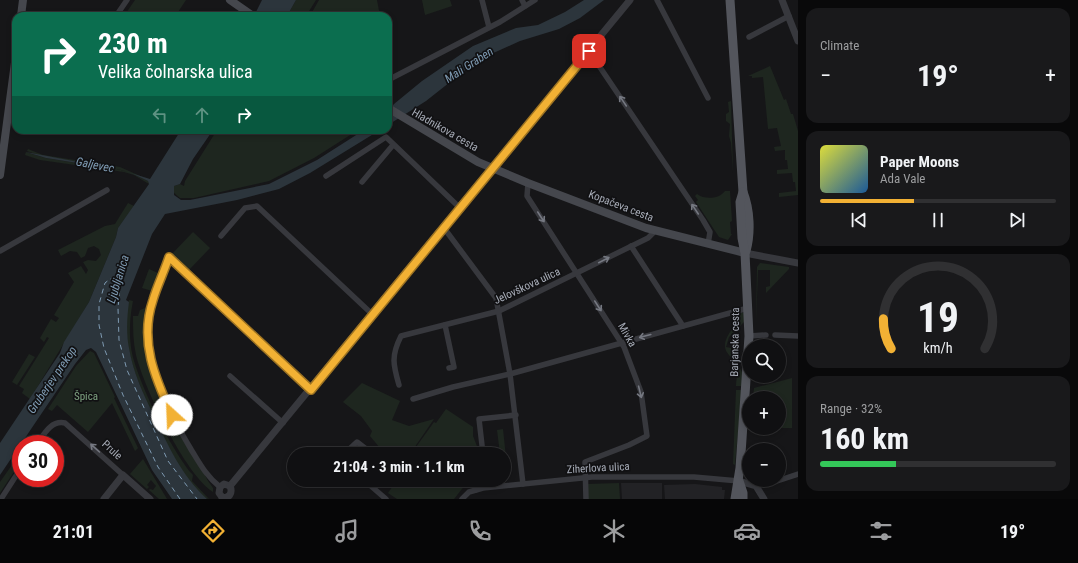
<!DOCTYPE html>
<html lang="en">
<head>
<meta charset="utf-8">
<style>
	body { margin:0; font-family:"Roboto Condensed",sans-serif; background:#19191b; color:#f1f3f6; height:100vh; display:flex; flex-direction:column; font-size:15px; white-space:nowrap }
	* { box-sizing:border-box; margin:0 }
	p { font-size:13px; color:#9c9d9f }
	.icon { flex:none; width:22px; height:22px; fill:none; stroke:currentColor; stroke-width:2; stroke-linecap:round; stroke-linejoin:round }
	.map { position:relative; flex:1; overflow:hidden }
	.sheet { display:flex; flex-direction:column; gap:8px; padding:8px; background:#09090a; width:280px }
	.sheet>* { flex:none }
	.banner { position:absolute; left:12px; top:12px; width:380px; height:122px; border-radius:12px; box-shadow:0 2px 6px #0003,0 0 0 1px #303032; background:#0b6e4f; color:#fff; overflow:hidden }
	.tools { position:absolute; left:742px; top:339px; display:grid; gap:8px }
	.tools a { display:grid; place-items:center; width:44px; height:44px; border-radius:50%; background:#101012; box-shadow:0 2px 6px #0003,0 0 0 1px #303032; font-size:20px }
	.speed { position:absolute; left:12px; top:435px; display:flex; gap:8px; font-size:20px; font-weight:700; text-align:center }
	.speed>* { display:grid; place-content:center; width:52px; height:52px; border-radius:50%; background:#101012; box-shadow:0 2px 6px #0003,0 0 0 1px #303032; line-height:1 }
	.speed .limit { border:6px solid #d22; background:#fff; color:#111 }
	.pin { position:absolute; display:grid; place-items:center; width:34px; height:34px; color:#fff; margin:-17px; border-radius:8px; box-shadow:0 2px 6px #0006 }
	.me { position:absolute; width:44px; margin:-22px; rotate:335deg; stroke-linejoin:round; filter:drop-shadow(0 0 3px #0008) }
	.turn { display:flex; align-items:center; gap:14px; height:84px; padding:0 20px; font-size:18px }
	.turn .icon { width:52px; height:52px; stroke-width:2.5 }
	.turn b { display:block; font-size:28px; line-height:34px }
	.lanes { display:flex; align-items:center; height:38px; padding:0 20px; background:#0003; justify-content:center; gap:20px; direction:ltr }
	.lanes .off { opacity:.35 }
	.big { font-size:30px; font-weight:700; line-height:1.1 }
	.sheet .card { flex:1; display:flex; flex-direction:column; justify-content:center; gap:6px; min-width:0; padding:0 14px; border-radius:12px; background:#19191b }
	.sheet .dial { align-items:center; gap:0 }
	.dial svg { height:104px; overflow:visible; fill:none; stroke:#303032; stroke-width:7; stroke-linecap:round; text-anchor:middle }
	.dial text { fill:#f1f3f6; stroke:none }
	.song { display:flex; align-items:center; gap:12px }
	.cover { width:48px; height:48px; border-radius:6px; background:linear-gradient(135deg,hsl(60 70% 55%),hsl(210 70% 35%)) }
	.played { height:4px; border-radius:2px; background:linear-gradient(90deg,#f2b134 40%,#303032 40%) }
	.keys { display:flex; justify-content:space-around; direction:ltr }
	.heat { display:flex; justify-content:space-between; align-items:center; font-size:22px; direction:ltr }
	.charge { height:6px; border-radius:3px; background:linear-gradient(90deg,#34c759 32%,#303032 0) }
	.trip { position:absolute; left:287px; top:447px; width:224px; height:40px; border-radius:20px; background:#101012; box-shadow:0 2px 6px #0003,0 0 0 1px #303032; font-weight:700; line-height:40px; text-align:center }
	.dock { display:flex; height:64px; justify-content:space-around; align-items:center; background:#060607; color:#9c9d9f }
	.dock .icon { width:28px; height:28px }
	.dock .selected { color:#f2b134 }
	.dock b { font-size:18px; color:#f1f3f6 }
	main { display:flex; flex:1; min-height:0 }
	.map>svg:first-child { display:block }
</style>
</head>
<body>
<main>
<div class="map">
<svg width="798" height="499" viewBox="0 0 798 499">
	<rect width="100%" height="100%" fill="#161618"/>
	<g fill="#222225">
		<polygon points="621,483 662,483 662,499 622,499"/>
		<polygon points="695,484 722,487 722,490 725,490 724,499 665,499 664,485"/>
	</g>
	<g fill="#1e261f">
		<polygon points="135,0 186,0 178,12 184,16 124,16"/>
		<polygon points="296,0 316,0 306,16 287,16"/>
		<polygon points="319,0 377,0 380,16 310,16"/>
		<polygon points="422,0 450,0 452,6 425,15"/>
		<polygon points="770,66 784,100 786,99 791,114 793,114 798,131 798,195 779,197 779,193 796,191 795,182 793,182 792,173 777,174 777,170 788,169 787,160 785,160 785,150 775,151 774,147 781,146 777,128 768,129 763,77 752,78 752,76 748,76"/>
		<polygon points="731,101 733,173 731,143 729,136 730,124 726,121 726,114 729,112 728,102"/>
		<polygon points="217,130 358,130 314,158 269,181 194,198 180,198 173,192 174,186 180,184 184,186 185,181"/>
		<polygon points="28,149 43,155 120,167 147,179 121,170 38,155 27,151"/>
		<polygon points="26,152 46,158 121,170 133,174 148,181 149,184 134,175 124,172 40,160 25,155"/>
		<path d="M725 191H730L732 221 730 222 731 234H732L728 240 719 237 696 202 698 200 695 196 697 194C705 200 719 199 725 191Z"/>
		<polygon points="128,203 134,206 118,228 116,237 89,302 30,399 22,393 24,389 19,386 49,338 47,337 44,342 40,338 51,319 56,322 59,318 54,315 74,282 68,273 81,266 86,274 88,270 83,262 88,260 96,261 101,255 99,249 94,246 88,248 85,256 81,258 77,252 70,251 61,256 58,250 105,226 115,224"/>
		<polygon points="193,232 210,248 188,271 171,255"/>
		<polygon points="760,263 789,267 789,269 766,293 766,287 770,286 770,270 758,270 756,326 757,267"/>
		<polygon points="149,269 158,273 152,291 142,288"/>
		<path d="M129 300 133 301C130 316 129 331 131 347 134 375 173 454 193 475L192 481 209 499C187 496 139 389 133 366 127 346 123 320 129 300Z"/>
		<path d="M145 308 148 309C144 329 143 347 149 367L208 481 213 488V492C185 474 144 388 136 355 133 342 133 329 133 316H138L140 310Z"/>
		<path d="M740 312 744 313V322L729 337 726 347 731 348V352L743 374 742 386H736C736 380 739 369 736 364 733 357 725 354 725 346 725 333 739 325 740 312Z"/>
		<polygon points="90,351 94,353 115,397 114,398 138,448 135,451 112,403 88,432 57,405 52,411 48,409 76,366"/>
		<polygon points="29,354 35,357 17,385 12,382"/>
		<polygon points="792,378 792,428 775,428 779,428 779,398 753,398 754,388"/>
		<polygon points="362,383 400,401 392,420 409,426 434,419 410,454 392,454 391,448 380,448 370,436 372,431 361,416 343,402"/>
		<polygon points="736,390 742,390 735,465 733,464"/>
		<polygon points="446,409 473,427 473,436 480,454 411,454 434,422 436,423"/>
		<polygon points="503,429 507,467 504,468 504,454 500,454 497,430"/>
		<polygon points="21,452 21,461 0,493 0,482"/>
		<polygon points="143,459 167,499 159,499 149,490 150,489 153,490 156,486 151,480 147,485 149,487 147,489 130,474"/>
		<polygon points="397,480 469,480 454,499 397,499 388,493"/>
		<polygon points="619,483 620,499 588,499 587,484"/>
	</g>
	<g fill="#2c353c">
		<polygon points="262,0 296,0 287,16 254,16"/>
		<polygon points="584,0 604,0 580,18 559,29 520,41 478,60 426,101 388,125 388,111 394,104 422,81 473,46 516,28 538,25 565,12"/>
		<path d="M181 130H213L193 159 180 184 174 186V195L181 200H190L269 184 317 160 364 130H380L310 173 279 189 237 200 165 214 152 234 126 300 129 302C127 317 126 333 129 348 133 372 143 393 153 414 168 445 181 475 207 499H172L170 496 152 470 96 352 91 348 86 350 75 364 0 475V443L60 353 64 342 89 302 116 237 118 228 149 184 148 181 133 174 121 170 46 158 26 152 121 170 150 179Z"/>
	</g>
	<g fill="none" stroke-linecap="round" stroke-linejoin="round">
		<polyline stroke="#7f9bb3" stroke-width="1" stroke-dasharray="5 4" stroke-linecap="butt" points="180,499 158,467 123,395 104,348 99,325 99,304 105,283 110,279 117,280 120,287 118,308 119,340 127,370 168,461 197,499"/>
		<g stroke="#37383d" stroke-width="5.5">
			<polyline points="482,0 489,27"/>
			<polyline points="522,0 525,6"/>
			<polyline points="657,0 708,98"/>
			<polyline points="116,16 127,0"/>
			<polyline points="749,37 789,16"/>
			<polyline points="589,51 703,220 710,232 708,244"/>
			<polyline points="388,80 500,22 535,0"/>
			<polyline points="326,176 386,137 460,208"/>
			<polyline points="362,182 393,145"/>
			<polyline points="528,183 527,196 624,347 641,392 647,436 629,445 585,462 586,499"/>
			<polyline points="444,228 496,298 510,374 523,484"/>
			<polyline points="221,236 245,208 257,206 372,314"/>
			<polyline points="631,246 683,326"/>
			<polyline points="0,251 107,190"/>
			<polyline points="445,325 454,367 449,368"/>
			<polyline points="775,335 798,336"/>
			<polyline points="749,336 766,335"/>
			<polyline points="230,376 283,423"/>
			<path d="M399 385C393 364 391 356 401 336L499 311 648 238 655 231"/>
			<polyline points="413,399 453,387 510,374 748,308"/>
			<path d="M37 444C44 434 51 420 65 423L123 475"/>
			<polyline points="344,454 357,442 370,452"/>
			<polyline points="483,454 479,419 516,415"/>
			<polyline points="364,480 386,499"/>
			<polyline points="771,483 798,474"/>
			<path d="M220 487C207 477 200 464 192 451 172 417 148 377 147 336 147 308 160 283 169 257L311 390"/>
			<polyline points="476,490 477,480"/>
			<polyline points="1,499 21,468"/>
			<polyline points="462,499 469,492 483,488 592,477 694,477 739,481"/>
		</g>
		<g stroke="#37383d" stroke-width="7">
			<polyline points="782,0 798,41"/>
			<polyline points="745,253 798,263"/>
			<polyline points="739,481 756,486 764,499"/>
			<polyline points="230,486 630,0"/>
			<polyline points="222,497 219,493 220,487 224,484 230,486"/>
			<path d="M222 497C229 499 233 493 230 486"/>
			<polyline points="104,499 123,475 150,499"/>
		</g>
		<g stroke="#45474d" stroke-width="8">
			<polyline points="230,0 253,16"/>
			<polyline points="21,16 23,0"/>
			<polyline points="388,108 478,162 528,183 646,228 745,253"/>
			<polyline points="0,175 16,55"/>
		</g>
		<g stroke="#53555c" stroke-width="9">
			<path d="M730 0 743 192C750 210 751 233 746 251"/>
			<polyline points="739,481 743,493 743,499"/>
			<polyline points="735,499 740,468 749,336 745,253 742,238 740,202 743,192"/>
		</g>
	</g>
	<defs><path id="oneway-shaft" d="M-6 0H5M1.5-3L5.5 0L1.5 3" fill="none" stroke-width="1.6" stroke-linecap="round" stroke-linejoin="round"/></defs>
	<g stroke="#757881">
		<use href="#oneway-shaft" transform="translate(623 101) rotate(-124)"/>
		<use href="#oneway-shaft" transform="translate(695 209) rotate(-124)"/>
		<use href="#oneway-shaft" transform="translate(541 217) rotate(57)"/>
		<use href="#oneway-shaft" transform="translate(604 260) rotate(-27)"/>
		<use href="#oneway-shaft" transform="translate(598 306) rotate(57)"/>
		<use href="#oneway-shaft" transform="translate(645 336) rotate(165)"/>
		<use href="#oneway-shaft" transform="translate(640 392) rotate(76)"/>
		<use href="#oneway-shaft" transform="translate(95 448) rotate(-138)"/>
	</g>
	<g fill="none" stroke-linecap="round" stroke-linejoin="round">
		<defs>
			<path id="route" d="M172 415C155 378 139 341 153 300 157 286 164 272 169 257L311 390 589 51"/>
		</defs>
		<use href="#route" stroke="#9d7322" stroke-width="10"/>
		<use href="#route" stroke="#f2b134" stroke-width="7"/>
	</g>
	<g text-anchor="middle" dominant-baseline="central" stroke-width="3.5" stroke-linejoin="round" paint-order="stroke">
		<g font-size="11" fill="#a8adb8" stroke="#111113">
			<text transform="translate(445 130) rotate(30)">Hladnikova cesta</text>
			<text transform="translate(621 206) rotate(21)">Kopačeva cesta</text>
			<text transform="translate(527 286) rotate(-25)">Jelovškova ulica</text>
			<text transform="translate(627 335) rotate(61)">Mivka</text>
			<text transform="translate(735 342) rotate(-89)">Barjanska cesta</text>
			<text transform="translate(112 450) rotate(42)">Prule</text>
			<text transform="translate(598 468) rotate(-3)">Ziherlova ulica</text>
		</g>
		<g font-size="11" fill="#7fa381" stroke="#111113">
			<text x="86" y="396">Špica</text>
		</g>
		<g font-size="12" font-style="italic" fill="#7f9bb3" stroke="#111113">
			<text transform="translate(469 65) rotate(-33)">Mali Graben</text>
			<text transform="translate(95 165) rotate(11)">Galjevec</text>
			<text transform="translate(118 279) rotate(-73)">Ljubljanica</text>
			<text transform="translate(52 380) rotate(-56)">Gruberjev prekop</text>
		</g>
	</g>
</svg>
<div class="tools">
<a><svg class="icon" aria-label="search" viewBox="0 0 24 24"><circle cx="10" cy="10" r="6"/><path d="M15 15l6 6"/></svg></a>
<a>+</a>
<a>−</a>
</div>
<div class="speed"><div class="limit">30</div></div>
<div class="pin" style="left:589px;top:51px;background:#d93025"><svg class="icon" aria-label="arrive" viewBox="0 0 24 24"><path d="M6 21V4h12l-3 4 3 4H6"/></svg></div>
<svg class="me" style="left:172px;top:415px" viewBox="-20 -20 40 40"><circle r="19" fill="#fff"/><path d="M0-13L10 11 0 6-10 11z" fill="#f2b134"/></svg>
<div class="trip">21:04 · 3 min · 1.1 km</div>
<div class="banner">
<div class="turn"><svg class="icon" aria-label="right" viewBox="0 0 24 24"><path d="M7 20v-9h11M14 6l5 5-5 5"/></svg><div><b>230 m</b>Velika čolnarska ulica</div></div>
<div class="lanes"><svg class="icon off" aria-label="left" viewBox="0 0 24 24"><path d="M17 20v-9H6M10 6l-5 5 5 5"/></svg><svg class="icon off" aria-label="ahead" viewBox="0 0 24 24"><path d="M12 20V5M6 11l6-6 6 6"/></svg><svg class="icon" aria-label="right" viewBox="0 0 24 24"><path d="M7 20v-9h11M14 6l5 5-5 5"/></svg></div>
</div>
</div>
<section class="sheet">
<div class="card"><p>Climate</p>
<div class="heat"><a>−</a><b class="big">19°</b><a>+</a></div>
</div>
<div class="card">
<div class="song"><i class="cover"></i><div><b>Paper Moons</b><p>Ada Vale</p></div></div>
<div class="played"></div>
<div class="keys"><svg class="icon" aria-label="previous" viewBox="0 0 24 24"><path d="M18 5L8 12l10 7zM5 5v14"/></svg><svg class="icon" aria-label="pause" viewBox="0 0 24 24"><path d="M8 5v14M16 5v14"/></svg><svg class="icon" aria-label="next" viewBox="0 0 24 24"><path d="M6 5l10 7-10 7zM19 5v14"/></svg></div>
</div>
<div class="card dial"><svg viewBox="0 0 100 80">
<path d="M14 69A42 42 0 1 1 86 69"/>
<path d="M14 69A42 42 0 0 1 8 46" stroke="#f2b134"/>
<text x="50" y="56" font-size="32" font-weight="700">19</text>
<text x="50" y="72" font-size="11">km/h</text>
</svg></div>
<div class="card"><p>Range · 32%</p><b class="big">160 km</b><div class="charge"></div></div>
</section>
</main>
<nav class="dock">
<b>21:01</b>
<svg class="icon selected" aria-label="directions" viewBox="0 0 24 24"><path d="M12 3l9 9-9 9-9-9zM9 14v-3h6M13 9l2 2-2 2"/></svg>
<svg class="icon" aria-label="music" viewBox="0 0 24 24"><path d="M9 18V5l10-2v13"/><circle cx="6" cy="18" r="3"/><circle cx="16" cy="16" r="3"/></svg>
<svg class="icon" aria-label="phone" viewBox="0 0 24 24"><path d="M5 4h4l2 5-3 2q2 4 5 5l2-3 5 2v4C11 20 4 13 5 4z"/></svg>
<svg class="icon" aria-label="climate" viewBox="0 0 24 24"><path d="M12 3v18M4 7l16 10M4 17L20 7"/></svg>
<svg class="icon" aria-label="car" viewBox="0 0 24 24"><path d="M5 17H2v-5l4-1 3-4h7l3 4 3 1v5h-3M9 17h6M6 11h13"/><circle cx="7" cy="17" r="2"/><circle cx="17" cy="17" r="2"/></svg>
<svg class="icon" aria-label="filters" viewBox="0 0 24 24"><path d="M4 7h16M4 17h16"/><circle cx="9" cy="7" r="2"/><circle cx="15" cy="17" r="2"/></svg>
<b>19°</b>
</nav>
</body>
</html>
